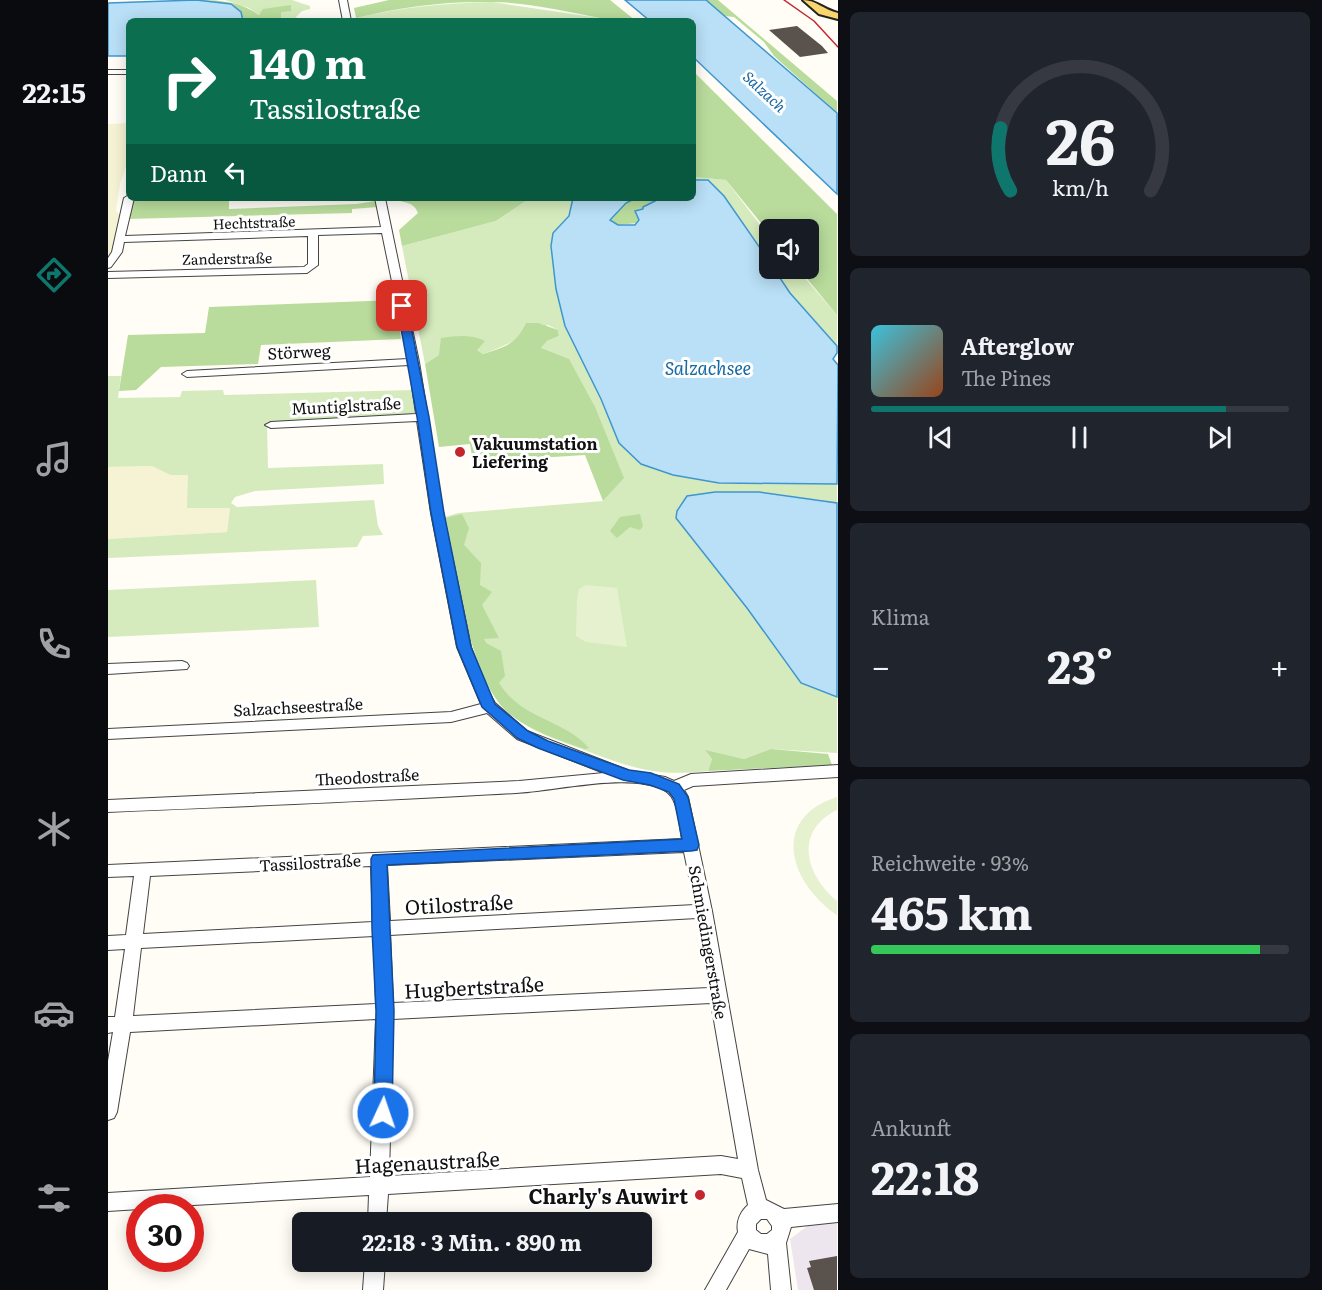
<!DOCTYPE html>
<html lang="de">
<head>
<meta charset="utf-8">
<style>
	body { margin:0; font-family:Literata,serif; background:#20242c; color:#f1f3f6; height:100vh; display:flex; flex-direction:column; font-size:22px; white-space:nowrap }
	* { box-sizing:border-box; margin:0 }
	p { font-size:20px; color:#9ea1a6 }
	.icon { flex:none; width:33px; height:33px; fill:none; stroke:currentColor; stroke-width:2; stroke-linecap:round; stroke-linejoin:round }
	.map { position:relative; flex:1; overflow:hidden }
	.side { display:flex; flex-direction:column; gap:12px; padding:12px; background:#0d0f14; width:484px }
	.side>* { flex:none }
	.top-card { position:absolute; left:18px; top:18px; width:570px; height:183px; border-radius:9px; box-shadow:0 3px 15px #0003; background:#0b6e4f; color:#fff; overflow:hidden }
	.fabs { position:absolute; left:651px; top:219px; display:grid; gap:12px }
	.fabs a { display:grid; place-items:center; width:60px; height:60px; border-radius:9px; background:#171b24; box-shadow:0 3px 15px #0003; font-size:30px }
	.speed { position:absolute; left:18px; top:1194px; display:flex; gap:12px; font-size:30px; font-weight:700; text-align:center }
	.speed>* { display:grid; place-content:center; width:78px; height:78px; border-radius:50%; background:#171b24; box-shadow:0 3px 15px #0003; line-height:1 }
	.speed .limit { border:9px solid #d22; background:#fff; color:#111 }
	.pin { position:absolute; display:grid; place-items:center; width:51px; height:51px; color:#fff; margin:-26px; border-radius:12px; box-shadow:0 3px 9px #0006 }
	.me { position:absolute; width:66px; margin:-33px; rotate:3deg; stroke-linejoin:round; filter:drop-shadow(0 0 4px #0008) }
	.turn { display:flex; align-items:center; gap:21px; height:126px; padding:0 24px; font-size:27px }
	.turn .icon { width:78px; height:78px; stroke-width:2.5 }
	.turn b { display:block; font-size:42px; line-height:51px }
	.then { display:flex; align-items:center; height:57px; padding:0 24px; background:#0003; gap:12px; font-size:22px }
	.big { font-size:45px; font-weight:700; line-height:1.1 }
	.side .card { flex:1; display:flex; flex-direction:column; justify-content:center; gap:9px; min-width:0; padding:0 21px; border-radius:9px; background:#20242c }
	.side .dial { align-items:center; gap:0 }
	.dial svg { height:156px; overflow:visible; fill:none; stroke:#363941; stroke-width:7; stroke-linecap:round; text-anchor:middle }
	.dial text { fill:#f1f3f6; stroke:none }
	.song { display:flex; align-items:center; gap:18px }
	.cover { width:72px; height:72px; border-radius:9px; background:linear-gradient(135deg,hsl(190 70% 55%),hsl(20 70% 35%)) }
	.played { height:6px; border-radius:3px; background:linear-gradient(90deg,#0f766e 85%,#363941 85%) }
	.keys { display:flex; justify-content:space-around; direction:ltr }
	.heat { display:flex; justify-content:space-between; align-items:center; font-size:33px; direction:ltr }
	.charge { height:9px; border-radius:4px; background:linear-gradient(90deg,#34c759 93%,#363941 0) }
	.trip { position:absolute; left:184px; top:1212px; width:360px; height:60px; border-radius:9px; background:#171b24; box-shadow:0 3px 15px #0003; font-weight:700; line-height:60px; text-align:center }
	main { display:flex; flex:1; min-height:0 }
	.dock { display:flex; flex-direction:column; width:108px; justify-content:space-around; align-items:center; background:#090b0e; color:#9ea1a6 }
	.dock .icon { width:42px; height:42px }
	.dock .on { color:#0f766e }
	.dock b { font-size:27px; color:#f1f3f6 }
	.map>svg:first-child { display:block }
</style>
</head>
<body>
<main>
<nav class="dock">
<b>22:15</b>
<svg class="icon on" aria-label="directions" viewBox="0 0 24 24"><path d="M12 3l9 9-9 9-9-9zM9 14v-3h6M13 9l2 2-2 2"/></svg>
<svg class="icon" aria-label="music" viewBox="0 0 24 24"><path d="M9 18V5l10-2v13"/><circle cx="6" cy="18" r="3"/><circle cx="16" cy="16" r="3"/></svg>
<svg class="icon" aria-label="phone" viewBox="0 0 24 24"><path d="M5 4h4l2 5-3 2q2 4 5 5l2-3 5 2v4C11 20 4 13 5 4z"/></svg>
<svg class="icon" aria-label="climate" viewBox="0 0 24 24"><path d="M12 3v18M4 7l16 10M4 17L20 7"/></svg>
<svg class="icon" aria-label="car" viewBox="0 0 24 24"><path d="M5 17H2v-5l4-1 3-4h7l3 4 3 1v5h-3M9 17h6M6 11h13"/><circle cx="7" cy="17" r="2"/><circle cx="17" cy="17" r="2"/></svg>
<svg class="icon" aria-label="filters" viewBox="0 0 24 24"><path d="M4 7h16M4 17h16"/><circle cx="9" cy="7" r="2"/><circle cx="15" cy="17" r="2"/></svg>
</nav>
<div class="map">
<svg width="730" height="1290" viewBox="0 0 730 1290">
	<rect width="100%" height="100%" fill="#fffdf5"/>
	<polygon fill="#eee6ef" points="729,1221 729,1290 690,1290 682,1239 705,1222"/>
	<g fill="#f6f3d4">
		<polygon points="21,123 21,158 12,184 8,210 14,219 9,245 0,261 0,124"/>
		<polygon points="44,466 62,475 81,475 122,508 119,532 0,539 0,467"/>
	</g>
	<g fill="#d5ebbd">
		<polygon points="117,0 184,0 202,6 202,9 194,11 188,17 190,21 173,21 173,12 183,6 152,15 141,8"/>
		<path d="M384 2 498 19 499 21H249L248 18C293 7 338 3 384 2Z"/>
		<polygon points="585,177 618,180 661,237 661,261 616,196 600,180 585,180"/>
		<path d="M422 198H465L461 216 445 233 443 246 493 399 511 443 533 464 565 475 611 483 729 484V503L708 499 569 511 568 518 639 608 729 697V753L663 749 636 759 598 751 604 759 600 771C548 777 524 768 476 750 450 740 423 732 402 714 361 682 348 569 337 517L350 513 495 501 515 478 433 348 439 341 451 336 450 330 440 325C418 334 398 346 375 354L369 350 331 355 317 364 294 246 388 221Z"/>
		<polygon points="666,269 689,269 729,315 729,346 682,293"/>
		<polygon points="0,376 13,376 10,398 72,397 74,391 115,390 116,395 304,390 307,416 159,424 160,468 275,464 276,484 147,491 127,497 123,503 129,507 266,500 270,526 275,535 255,536 249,547 0,558 0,539 119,532 122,508 79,508 80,475 62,475 44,466 0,467"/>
		<polygon points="208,580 211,627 0,637 0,590"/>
	</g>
	<g fill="#b9dc9c">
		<path d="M88 0C112 0 131 1 151 15L155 9 183 5V11L173 12V21H135L133 12 123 4Z"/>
		<path d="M281 0H502L528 21H499L497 19C460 12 420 2 382 2 337 1 292 7 248 18L246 8Z"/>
		<polygon points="598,0 610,0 729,101 729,113 666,56 656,42 626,17 617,16"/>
		<polygon points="585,71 729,214 729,315 691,269 700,268 700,230 662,230 661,233 618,180 585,177"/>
		<polygon points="23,198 121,198 121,209 248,204 268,201 270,207 244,209 244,213 19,219"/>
		<path d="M285 198H422L388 221 294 246 291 230 310 213C305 200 295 204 285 198Z"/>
		<path d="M544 198 547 201 535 207 530 223 509 225 502 220C518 203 519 198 544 198Z"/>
		<polygon points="288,300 293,339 153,345 150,364 53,367 28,390 11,391 20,335 97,333 101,307"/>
		<path d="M418 323H430L450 330 451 336 439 341 433 348 461 359 487 407 516 478 495 501 477 455 365 462 362 444 331 447 317 364 331 355 333 338C349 336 362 334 377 341L369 350 375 354C396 347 408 345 418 323Z"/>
		<path d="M354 514 361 528 356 545 373 563 372 585 384 592 374 605 391 638 376 639 378 643 393 651 397 676 391 683C414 720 456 719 481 748L477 749C451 740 425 732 403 715 361 682 349 570 338 518Z"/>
		<polygon points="532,514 535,526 532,530 522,527 509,538 502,531 512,517"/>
		<polygon points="663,749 720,754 724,765 600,771 604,759 597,750 636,759"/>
	</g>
	<g fill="#e6f2cf">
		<polygon points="478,585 509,588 519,647 478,642 468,636 469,600 471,589"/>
		<path d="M729 797V810C686 831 697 874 729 901V915C682 883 661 819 729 797Z"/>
	</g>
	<g fill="#b9e0f7" stroke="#3f96cf" stroke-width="1.5">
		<polygon points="88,0 123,4 133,12 135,21 21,21 21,56 0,56 0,3"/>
		<polygon points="517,0 598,0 729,113 729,194 585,57 585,21 542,21"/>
		<polygon points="585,180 600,180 616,196 661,261 662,268 666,269 682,293 729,346 729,353 725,359 730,365 729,484 611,483 565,475 533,464 511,443 493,399 457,326 448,289 443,246 445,233 461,216 465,198 528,198 518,203 502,220 510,225 527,225 531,220 527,211 535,209 535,207 547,201 544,198 585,198"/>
		<polygon points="607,492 651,492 729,503 729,697 693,683 639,608 568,518 569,511 579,496"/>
	</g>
	<g fill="#5a524d">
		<polygon points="689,26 714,46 720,53 692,57 661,30"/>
		<polygon points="729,1256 729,1290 706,1290 699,1268 703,1267 701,1261"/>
	</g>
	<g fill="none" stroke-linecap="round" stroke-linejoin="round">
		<defs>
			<g id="minor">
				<polygon points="231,0 239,0 243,21 235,21"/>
				<rect x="0" y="70" width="21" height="4"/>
				<path d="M21 195V198H26L17 236 273 227 267 198H277L311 362 335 513 363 647 380 691 387 703 419 731 522 771 557 777 566 781 583 774 730 765V777L585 786 576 790 580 797 604 911 650 1170 658 1200 676 1209 730 1204V1222L683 1227 678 1243 683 1290H663L660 1254 641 1249 618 1290H597L630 1232C628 1222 632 1212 640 1205L634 1178 613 1174 280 1194 278 1222H260L261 1195 32 1208V1209L0 1211V1193L262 1177 268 1019 22 1032 9 1112 6 1118 0 1120V1061L5 1032 0 1033V1017H7L17 949 0 950V936L18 935 26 876 0 877V865L574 839C571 825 571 797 556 790 521 772 448 791 408 793 272 801 136 806 0 812V800L411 781 496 773 409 739 379 713 343 722 0 739V729L343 712 373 704 349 647 323 513 309 421 163 428 157 425 163 422 308 414 301 365 79 377 74 374 79 371 300 359 274 233 210 235V265L199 273 0 278V272L196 267 200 264V236L16 242 14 252 3 267 0 268V258L4 252 16 198ZM576 852 587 905 282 921 279 865ZM263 866 265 922 35 934 42 876ZM589 918 601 988 285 1003 282 935ZM266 936 268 1004 25 1016 33 948ZM603 1003 630 1159 613 1156 281 1176 285 1019ZM653 1219H659L664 1226V1230L659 1234H653L648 1230V1224Z"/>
				<polygon points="74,661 79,663 81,666 79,669 0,674 0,664"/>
				<polygon points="257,1262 277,1262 275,1290 255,1290"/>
			</g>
			<path id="major" d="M695 0C708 0 716 10 730 13V19L711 14Z"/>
		</defs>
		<use href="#minor" stroke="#444" stroke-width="2"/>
		<use href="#major" stroke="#222" stroke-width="4"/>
		<use href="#minor" fill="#fff" fill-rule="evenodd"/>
		<use href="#major" fill="#f9d66b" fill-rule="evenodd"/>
		<polyline stroke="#c4262e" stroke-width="1.5" points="676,0 706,21 730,47"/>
	</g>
	<polygon fill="#1a73e8" stroke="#114b97" stroke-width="1.5" points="294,303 299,306 321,417 336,513 363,647 387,704 420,731 440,741 521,770 543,773 571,784 580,797 591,845 589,850 583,851 279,865 286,1011 284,1113 281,1119 275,1122 269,1119 266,1113 268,1011 264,929 263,859 265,855 574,839 566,799 561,792 542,785 515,780 430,748 409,738 374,707 349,647 323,513 309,417 289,306"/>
	<g fill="#c4262e" stroke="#fff" stroke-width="2">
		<circle cx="352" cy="452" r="6"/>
		<circle cx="592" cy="1195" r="6"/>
	</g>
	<g text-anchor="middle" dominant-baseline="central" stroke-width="6" stroke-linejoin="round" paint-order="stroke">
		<g font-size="14" fill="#111" stroke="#fff">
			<text transform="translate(146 222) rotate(-2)">Hechtstraße</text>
			<text transform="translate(119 258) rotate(-1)">Zanderstraße</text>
		</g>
		<g font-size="15" font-style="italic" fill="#1768a6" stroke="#fff">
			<text transform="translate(657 91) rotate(43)">Salzach</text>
		</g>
		<g font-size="16" fill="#111" stroke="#fff">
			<text transform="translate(191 351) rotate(-3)">Störweg</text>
			<text transform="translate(238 405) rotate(-3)">Muntiglstraße</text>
			<text transform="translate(190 706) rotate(-3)">Salzachseestraße</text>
			<text transform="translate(259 776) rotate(-3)">Theodostraße</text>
			<text transform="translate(202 862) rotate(-3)">Tassilostraße</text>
			<text transform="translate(601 942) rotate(80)">Schmiedingerstraße</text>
		</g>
		<g font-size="16" font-weight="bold" fill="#111" stroke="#fff" text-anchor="start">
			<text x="364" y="443">Vakuumstation<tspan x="364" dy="18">Liefering</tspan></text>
		</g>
		<g font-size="18" font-style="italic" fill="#1768a6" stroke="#fff">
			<text x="600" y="367">Salzachsee</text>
		</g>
		<g font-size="20" fill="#111" stroke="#fff">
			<text transform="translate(351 903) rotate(-3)">Otilostraße</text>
			<text transform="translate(366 986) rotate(-3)">Hugbertstraße</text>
			<text transform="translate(319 1161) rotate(-3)">Hagenaustraße</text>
		</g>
		<g font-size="20" font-weight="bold" fill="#111" stroke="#fff" text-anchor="end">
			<text x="580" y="1195">Charly's Auwirt</text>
		</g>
	</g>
</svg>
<div class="fabs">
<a><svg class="icon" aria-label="sound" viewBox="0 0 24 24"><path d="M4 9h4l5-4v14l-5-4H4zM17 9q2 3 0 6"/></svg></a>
</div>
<div class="speed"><div class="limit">30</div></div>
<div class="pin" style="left:294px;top:306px;background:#d93025"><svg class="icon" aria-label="arrive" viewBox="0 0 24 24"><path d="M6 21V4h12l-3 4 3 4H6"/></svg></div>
<svg class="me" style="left:275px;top:1113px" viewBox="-20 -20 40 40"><circle r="17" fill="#1a73e8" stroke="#fff" stroke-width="3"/><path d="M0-11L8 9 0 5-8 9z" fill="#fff"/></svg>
<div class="trip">22:18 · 3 Min. · 890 m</div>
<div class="top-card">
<div class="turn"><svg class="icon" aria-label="right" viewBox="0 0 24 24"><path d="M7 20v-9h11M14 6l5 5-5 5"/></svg><div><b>140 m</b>Tassilostraße</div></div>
<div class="then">Dann<svg class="icon" aria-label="left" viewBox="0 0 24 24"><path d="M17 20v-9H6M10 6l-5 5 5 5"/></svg></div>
</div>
</div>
<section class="side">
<div class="card dial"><svg viewBox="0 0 100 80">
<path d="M14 69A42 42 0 1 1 86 69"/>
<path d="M14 69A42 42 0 0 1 9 37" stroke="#0f766e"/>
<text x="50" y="56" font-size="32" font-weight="700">26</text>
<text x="50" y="72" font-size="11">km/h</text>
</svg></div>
<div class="card">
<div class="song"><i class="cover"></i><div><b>Afterglow</b><p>The Pines</p></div></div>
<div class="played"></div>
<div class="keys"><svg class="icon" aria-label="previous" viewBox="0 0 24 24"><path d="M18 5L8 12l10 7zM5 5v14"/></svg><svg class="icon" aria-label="pause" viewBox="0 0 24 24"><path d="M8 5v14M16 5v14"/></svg><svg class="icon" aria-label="next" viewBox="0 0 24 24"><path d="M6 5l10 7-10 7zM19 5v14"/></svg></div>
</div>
<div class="card"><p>Klima</p>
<div class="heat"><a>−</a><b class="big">23°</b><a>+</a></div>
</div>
<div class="card"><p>Reichweite · 93%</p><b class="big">465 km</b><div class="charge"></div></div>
<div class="card"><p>Ankunft</p><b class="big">22:18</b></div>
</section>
</main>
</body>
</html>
